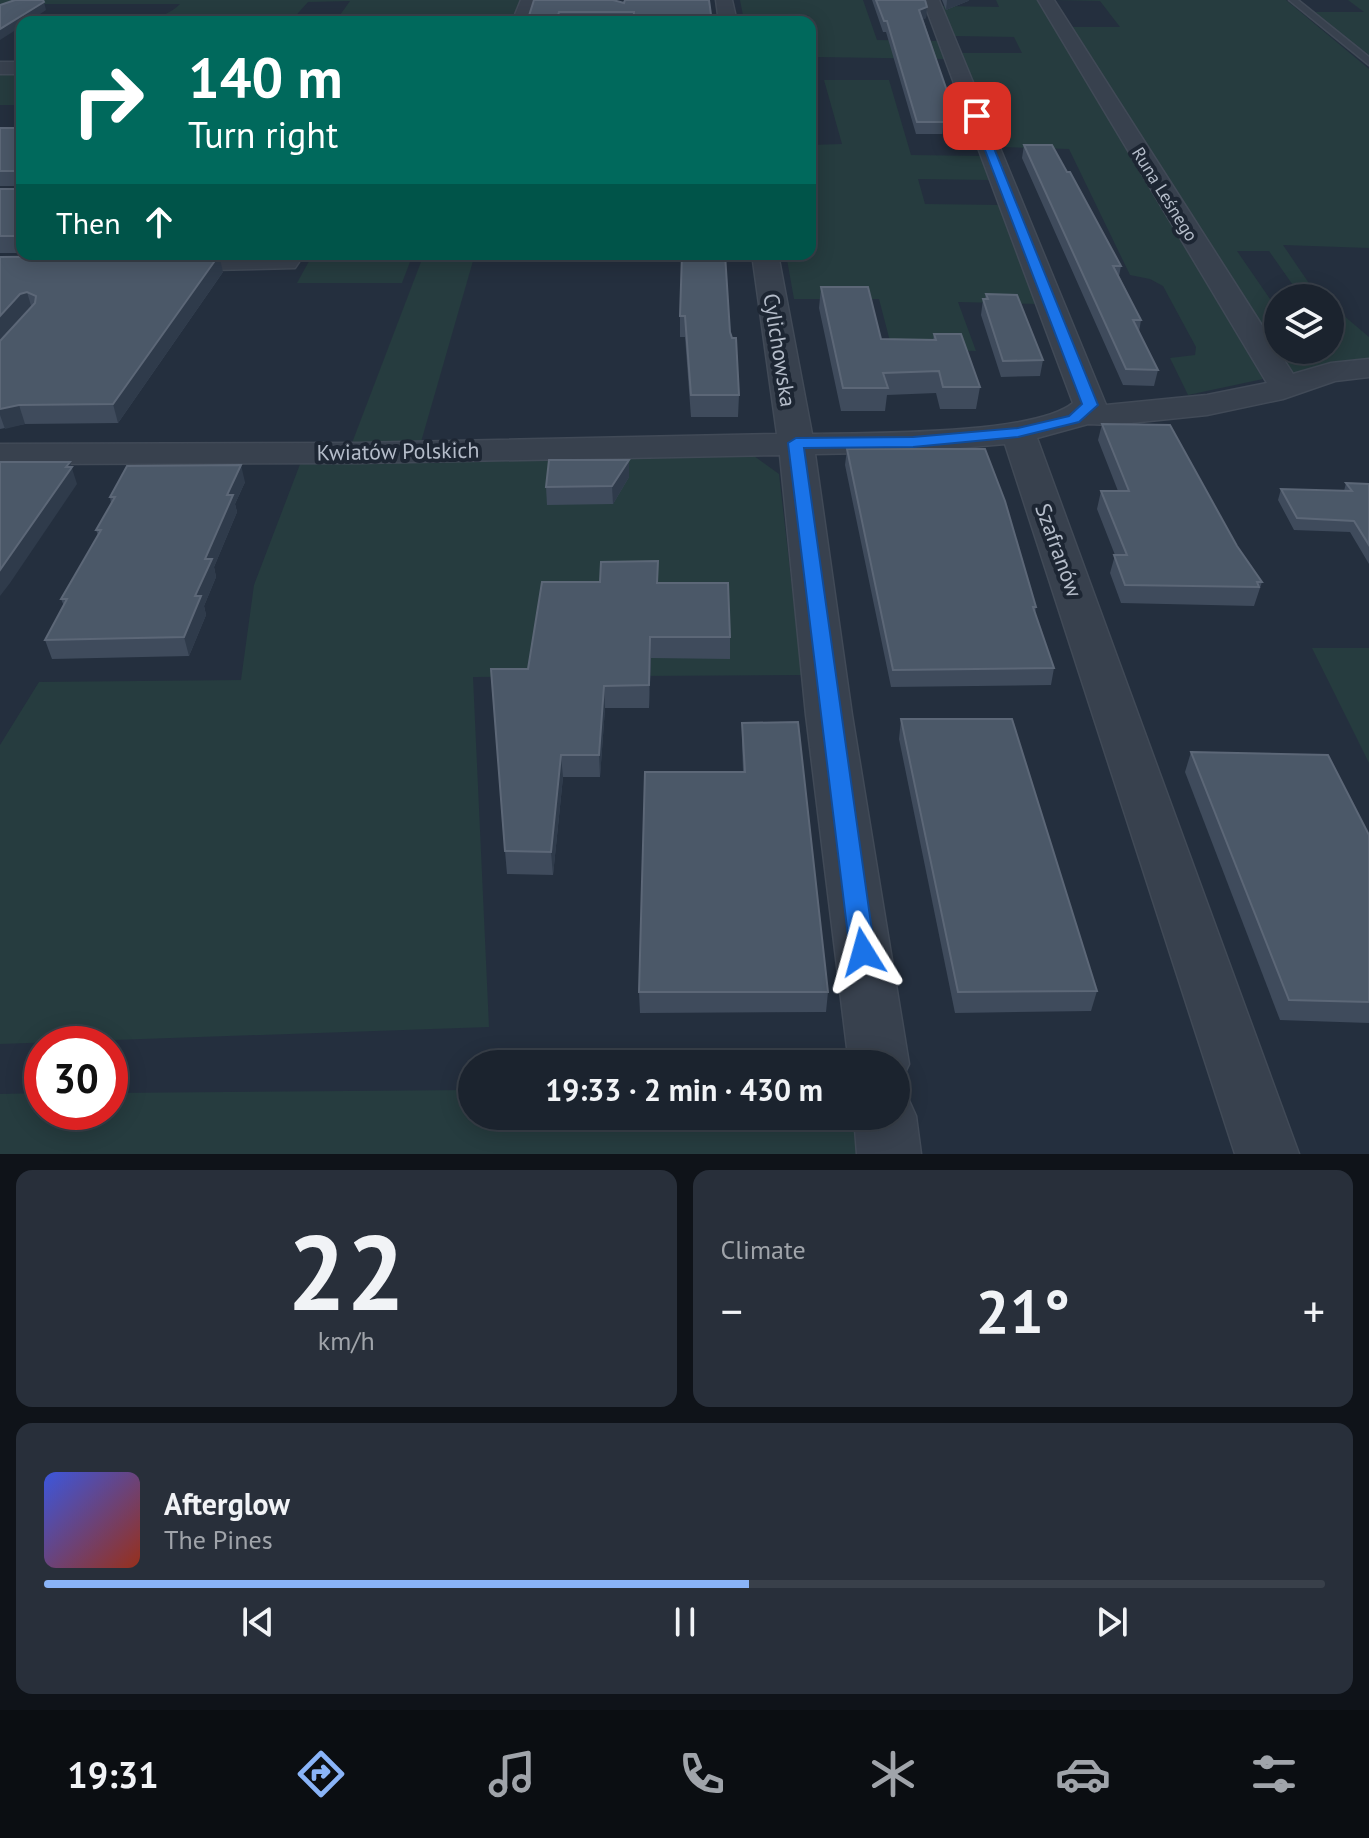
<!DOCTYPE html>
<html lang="en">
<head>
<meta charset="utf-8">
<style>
	body { margin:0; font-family:"PT Sans",sans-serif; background:#282f3a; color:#f1f3f6; height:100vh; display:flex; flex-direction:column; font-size:30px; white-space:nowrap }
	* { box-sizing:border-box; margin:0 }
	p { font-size:26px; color:#a0a4aa }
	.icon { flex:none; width:44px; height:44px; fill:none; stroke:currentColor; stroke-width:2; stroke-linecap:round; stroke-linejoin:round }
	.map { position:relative; height:1154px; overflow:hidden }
	.drawer { display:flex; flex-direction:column; gap:16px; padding:16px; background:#0f1319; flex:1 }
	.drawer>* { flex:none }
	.banner { position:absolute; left:16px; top:16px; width:800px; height:244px; border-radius:16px; box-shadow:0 4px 20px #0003,0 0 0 2px #39404a; background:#00695c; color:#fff; overflow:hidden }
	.buttons { position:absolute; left:1264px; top:284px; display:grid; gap:16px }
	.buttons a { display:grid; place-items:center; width:80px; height:80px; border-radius:50%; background:#1b232e; box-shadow:0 4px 20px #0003,0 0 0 2px #39404a; font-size:40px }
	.speed { position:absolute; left:24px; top:1026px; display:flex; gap:16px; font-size:40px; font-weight:700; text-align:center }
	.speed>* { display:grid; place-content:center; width:104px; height:104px; border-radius:50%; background:#1b232e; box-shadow:0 4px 20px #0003,0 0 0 2px #39404a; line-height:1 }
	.speed .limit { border:12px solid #d22; background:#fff; color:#111 }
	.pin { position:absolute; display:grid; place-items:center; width:68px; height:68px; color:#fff; margin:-34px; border-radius:16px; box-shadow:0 4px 12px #0006 }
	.me { position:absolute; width:88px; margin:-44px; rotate:352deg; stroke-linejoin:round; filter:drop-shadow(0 0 6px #0008) }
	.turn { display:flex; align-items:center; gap:28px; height:168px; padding:0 40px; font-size:36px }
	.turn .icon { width:104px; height:104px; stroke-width:2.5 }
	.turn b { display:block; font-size:56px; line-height:68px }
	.then { display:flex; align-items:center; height:76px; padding:0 40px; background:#0003; gap:16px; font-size:30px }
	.big { font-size:60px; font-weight:600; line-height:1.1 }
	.drawer .tile { flex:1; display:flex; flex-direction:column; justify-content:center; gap:12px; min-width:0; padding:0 28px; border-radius:16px; background:#282f3a }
	.drawer .dial { align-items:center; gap:0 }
	.dial b { font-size:104px; line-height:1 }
	.song { display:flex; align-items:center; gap:24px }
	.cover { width:96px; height:96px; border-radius:12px; background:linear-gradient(135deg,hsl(230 70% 55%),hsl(10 70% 35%)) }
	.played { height:8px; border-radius:4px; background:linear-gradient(90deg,#8ab4f8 55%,#39404a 55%) }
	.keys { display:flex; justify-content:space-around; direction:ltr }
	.heat { display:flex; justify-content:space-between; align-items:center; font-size:44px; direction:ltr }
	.drawer .tiles { flex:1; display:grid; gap:16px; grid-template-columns:1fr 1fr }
	.tile:last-child { grid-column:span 2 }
	.trip { position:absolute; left:458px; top:1050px; width:452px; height:80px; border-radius:40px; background:#1b232e; box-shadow:0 4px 20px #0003,0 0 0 2px #39404a; font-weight:600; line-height:80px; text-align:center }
	.menu { display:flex; height:128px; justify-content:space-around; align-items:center; background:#0b0e12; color:#a0a4aa }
	.menu .icon { width:56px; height:56px }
	.menu .active { color:#8ab4f8 }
	.menu b { font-size:36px; color:#f1f3f6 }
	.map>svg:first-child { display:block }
</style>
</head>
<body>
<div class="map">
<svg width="1369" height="1154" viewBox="0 0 1369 1154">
	<rect width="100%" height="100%" fill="#242f3e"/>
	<g fill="#263c3f">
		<path d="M0 0H525L517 22H335L350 1 308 2 290 22H142C157 12 162 21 180 4H0Z"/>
		<polygon points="740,0 863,0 877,40 938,41 945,59 818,57 808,15 743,15"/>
		<polygon points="996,0 1039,0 1263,379 1188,395 1170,358 1195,355 1196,347 1163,286 1150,279 1130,275 1069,149 1000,147 961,53 1022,53 1014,37 954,36 941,6 999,7"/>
		<polygon points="1055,0 1286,0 1369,69 1369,248 1283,245 1319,298 1302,298 1269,251 1237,251 1270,299 1278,300 1278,350 1330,350 1330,310 1343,315 1369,337 1369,365 1291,373 1072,27 1120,27 1100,1"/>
		<polygon points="1348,0 1369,0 1369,55 1315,12 1364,12"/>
		<rect x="0" y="73" width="22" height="32"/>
		<polygon points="824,80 889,80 911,155 983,156 991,180 918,179 925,204 1001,205 1038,304 958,302 976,351 892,349 879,299 794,299 786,254 810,254 810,145 842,144"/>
		<polygon points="313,254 413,254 402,283 297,283"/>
		<polygon points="424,254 475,254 421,442 352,443"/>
		<polygon points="750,453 779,474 802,675 473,677 489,1027 0,1044 0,745 39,682 241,680 254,585 302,459"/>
		<polygon points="1312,648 1369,648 1369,763"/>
		<polygon points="472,1090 472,1116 855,1116 860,1154 0,1154 0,1094 42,1093 42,1112 110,1112 110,1093"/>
	</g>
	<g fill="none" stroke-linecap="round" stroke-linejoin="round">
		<defs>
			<polygon id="service" points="1289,0 1298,0 1369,57 1369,65"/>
			<g id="minor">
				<polygon points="521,0 537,0 530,22 512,22"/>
				<polygon points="716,0 732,0 737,22 719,22"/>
				<path d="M923 0H939L1106 405 1207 395 1267 383 1038 0H1054L1293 374 1331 363 1369 359V377L1335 381 1283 399 1207 415 1111 425 1088 424 1037 438 1299 1154H1235L1005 444 913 452 815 454 852 715 909 1064 900 1083 896 1084V1064H849L806 715 780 455 358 463 0 464V444L358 443 777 434 752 254H778L812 434C866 433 1035 435 1073 403Z"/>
				<rect x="0" y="62" width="22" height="12"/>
				<polygon points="286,254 295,256 299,262 295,268 165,271 155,269 151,263 155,257 165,255"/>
				<polygon points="896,1092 907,1096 916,1116 921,1154 857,1154 854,1116 896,1116"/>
			</g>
		</defs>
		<use href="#service" stroke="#414a57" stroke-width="3"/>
		<use href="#minor" stroke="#414a57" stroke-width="3"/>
		<use href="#service" fill="#38414e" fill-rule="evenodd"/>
		<use href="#minor" fill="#38414e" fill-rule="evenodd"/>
	</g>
	<g fill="#3f4b5c">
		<polygon points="534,0 615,1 712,22 527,22"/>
		<polygon points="872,0 925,0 927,7 926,18 923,19 954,111 952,123 942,134 916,134 886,32 883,32"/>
		<polygon points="942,0 969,0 968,1 946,10"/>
		<polygon points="0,128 22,128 22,253 0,253 0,189 20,189 20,186 0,186"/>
		<polygon points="1024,145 1067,172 1121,266 1119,276 1141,320 1139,332 1158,370 1154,386 1123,385 1022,158"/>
		<polygon points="0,257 223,272 118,423 25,424 0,429 0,341 29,310 26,311 0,340"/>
		<polygon points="725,277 730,332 739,395 738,417 691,417 685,337 680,337 680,316"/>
		<polygon points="821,287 881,339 933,340 934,334 980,387 976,409 940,409 936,393 887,395 885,411 841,411 819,308"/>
		<polygon points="986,294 1043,360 1040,376 1001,377 981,315 983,299 985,299"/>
		<polygon points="1102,424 1237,546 1262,582 1254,606 1121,603 1110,573 1115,555 1097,509 1101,491 1118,491 1098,440"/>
		<polygon points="847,449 1036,607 1035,613 1054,668 1051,685 891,687 845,465"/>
		<polygon points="629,460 629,477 613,504 547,505 546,487"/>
		<polygon points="245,482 235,504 237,512 214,567 216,577 204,606 206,615 189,656 52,659 45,640 64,606 61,599 98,535 96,530 111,503 110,497"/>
		<polygon points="1346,483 1369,484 1369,564 1350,532 1294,530 1278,500 1281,489 1344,491"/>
		<polygon points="658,583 730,637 730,659 651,658 649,708 605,708 600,777 563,777 553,875 507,874 505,851 528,669"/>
		<polygon points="901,719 1097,991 1091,1011 955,1013 899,739"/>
		<polygon points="742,723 828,992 826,1012 640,1013 639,992 743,772 742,743"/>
		<polygon points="1191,752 1369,835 1369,1023 1280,1020 1185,772"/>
	</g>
	<g fill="#2f3b4b">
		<polygon points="947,0 969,0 968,1 946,10"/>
		<polygon points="44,2 46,10 28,22 22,22 22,26 0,40 0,29"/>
		<polygon points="927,7 926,18 918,21 919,10"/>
		<polygon points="954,111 952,123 942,134 944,122"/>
		<polygon points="219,255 223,272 118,423 113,404"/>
		<polygon points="27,292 32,309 26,311 0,340 0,316 20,294"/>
		<polygon points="19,405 25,424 5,429 0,415 0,409"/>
		<polygon points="629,460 629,477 613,504 612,486"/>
		<polygon points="70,462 77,484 10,583 0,596 0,570"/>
		<polygon points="241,465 245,482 235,504 237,512 214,567 216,577 204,606 206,615 189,656 184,637 205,559 227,495"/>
		<polygon points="650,637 651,658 649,708 649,685"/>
		<polygon points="604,686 605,708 600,777 599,755"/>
		<polygon points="561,755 563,777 553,875 551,852"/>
	</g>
	<g fill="#4b5868" stroke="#5c6777" stroke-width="2">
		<polygon points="15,0 43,0 44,2 0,29 0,5"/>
		<polygon points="534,0 613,0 624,3 625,0 709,0 712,22 633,22 634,12 559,12 556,22 527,22"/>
		<polygon points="876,0 925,0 927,7 919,10 954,111 944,122 917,122 887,21 884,21"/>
		<polygon points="0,128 22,128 22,236 0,236 0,189 20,189 20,171 0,171"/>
		<polygon points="1024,145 1052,145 1067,172 1070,172 1121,266 1113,266 1141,320 1133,320 1158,370 1126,369"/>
		<polygon points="682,254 725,254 730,332 732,338 736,338 739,395 691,395 685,316 680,316"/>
		<polygon points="219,255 113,404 19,405 0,409 0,341 35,303 36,296 27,292 20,294 0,316 0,257"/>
		<polygon points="821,287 868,287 881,339 936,340 934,334 961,334 980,387 943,387 939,371 883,373 888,388 843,388"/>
		<polygon points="986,294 1017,295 1043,360 1003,361 983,299 988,299"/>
		<polygon points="1102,424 1170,425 1237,546 1262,582 1257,582 1259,587 1125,585 1114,555 1127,555 1101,491 1129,491"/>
		<polygon points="847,449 985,449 1005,501 1036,607 1033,607 1054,668 893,670"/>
		<polygon points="549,460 629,460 612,486 546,487"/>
		<polygon points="0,462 70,462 66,467 72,467 0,570"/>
		<polygon points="241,465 227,495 233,495 205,559 212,559 195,596 201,596 184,637 45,640 67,599 61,599 101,530 96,530 115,497 110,497 127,466"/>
		<polygon points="1346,483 1369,484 1369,545 1354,521 1297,518 1281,489 1352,491"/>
		<polygon points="658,561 657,583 728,583 730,637 650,637 649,685 604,686 599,755 561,755 551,852 505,851 491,669 528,669 542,582 600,582 601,562"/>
		<polygon points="901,719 1012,719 1097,991 958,992"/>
		<polygon points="798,722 828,992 639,992 645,772 745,772 742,723"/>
		<polygon points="1191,752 1328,755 1369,835 1369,1002 1289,1000"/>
	</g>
	<polygon fill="#1a73e8" stroke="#114b97" stroke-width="2" points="977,113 981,116 1098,405 1079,422 1018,437 913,447 804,448 875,952 871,959 863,962 854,959 850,952 788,443 796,438 913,437 1018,428 1069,416 1082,404 972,116"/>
	<g text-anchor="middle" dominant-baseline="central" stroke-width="8" stroke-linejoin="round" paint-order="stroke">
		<g font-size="18" fill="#b4bcc9" stroke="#1d2633">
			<text transform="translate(1165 194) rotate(58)">Runa Leśnego</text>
		</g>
		<g font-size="22" fill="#b4bcc9" stroke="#1d2633">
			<text transform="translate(780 350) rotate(81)">Cylichowska</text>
			<text transform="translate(398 451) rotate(-1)">Kwiatów Polskich</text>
			<text transform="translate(1059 550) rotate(70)">Szafranów</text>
		</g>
	</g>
</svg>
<div class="buttons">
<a><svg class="icon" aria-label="layers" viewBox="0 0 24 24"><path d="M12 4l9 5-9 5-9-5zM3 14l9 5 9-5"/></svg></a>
</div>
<div class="speed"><div class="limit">30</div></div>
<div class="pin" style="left:977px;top:116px;background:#d93025"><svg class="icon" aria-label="arrive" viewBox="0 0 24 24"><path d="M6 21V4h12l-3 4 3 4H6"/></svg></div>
<svg class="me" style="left:863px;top:952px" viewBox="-20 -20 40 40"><path d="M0-17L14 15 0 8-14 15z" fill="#1a73e8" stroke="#fff" stroke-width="4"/></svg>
<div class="trip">19:33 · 2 min · 430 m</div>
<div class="banner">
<div class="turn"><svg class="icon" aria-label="right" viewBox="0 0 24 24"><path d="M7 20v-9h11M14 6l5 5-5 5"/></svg><div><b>140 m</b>Turn right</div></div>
<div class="then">Then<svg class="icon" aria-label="ahead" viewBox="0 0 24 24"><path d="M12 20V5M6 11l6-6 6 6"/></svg></div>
</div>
</div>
<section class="drawer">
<div class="tiles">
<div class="tile dial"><b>22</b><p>km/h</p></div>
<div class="tile"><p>Climate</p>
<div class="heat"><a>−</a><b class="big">21°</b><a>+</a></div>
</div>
<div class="tile">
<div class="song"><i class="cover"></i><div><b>Afterglow</b><p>The Pines</p></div></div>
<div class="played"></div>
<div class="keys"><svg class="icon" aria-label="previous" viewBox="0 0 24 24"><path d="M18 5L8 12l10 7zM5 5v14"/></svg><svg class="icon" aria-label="pause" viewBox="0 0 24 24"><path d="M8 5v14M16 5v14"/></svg><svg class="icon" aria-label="next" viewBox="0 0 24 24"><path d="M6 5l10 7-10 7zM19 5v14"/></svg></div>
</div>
</div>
</section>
<nav class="menu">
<b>19:31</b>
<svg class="icon active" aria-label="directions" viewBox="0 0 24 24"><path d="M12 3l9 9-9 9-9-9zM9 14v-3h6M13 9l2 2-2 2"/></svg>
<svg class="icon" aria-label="music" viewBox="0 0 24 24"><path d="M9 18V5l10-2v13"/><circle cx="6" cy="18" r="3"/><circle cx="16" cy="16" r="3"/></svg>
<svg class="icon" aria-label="phone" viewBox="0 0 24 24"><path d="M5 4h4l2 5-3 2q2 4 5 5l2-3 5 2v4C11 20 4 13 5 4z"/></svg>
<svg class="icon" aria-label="climate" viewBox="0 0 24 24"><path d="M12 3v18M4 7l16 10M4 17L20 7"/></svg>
<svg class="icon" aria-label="car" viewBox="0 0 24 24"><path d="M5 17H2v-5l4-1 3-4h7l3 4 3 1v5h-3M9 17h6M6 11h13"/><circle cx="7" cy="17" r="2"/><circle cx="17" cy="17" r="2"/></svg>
<svg class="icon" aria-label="filters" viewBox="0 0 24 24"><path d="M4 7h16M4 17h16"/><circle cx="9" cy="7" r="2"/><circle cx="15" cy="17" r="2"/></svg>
</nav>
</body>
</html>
